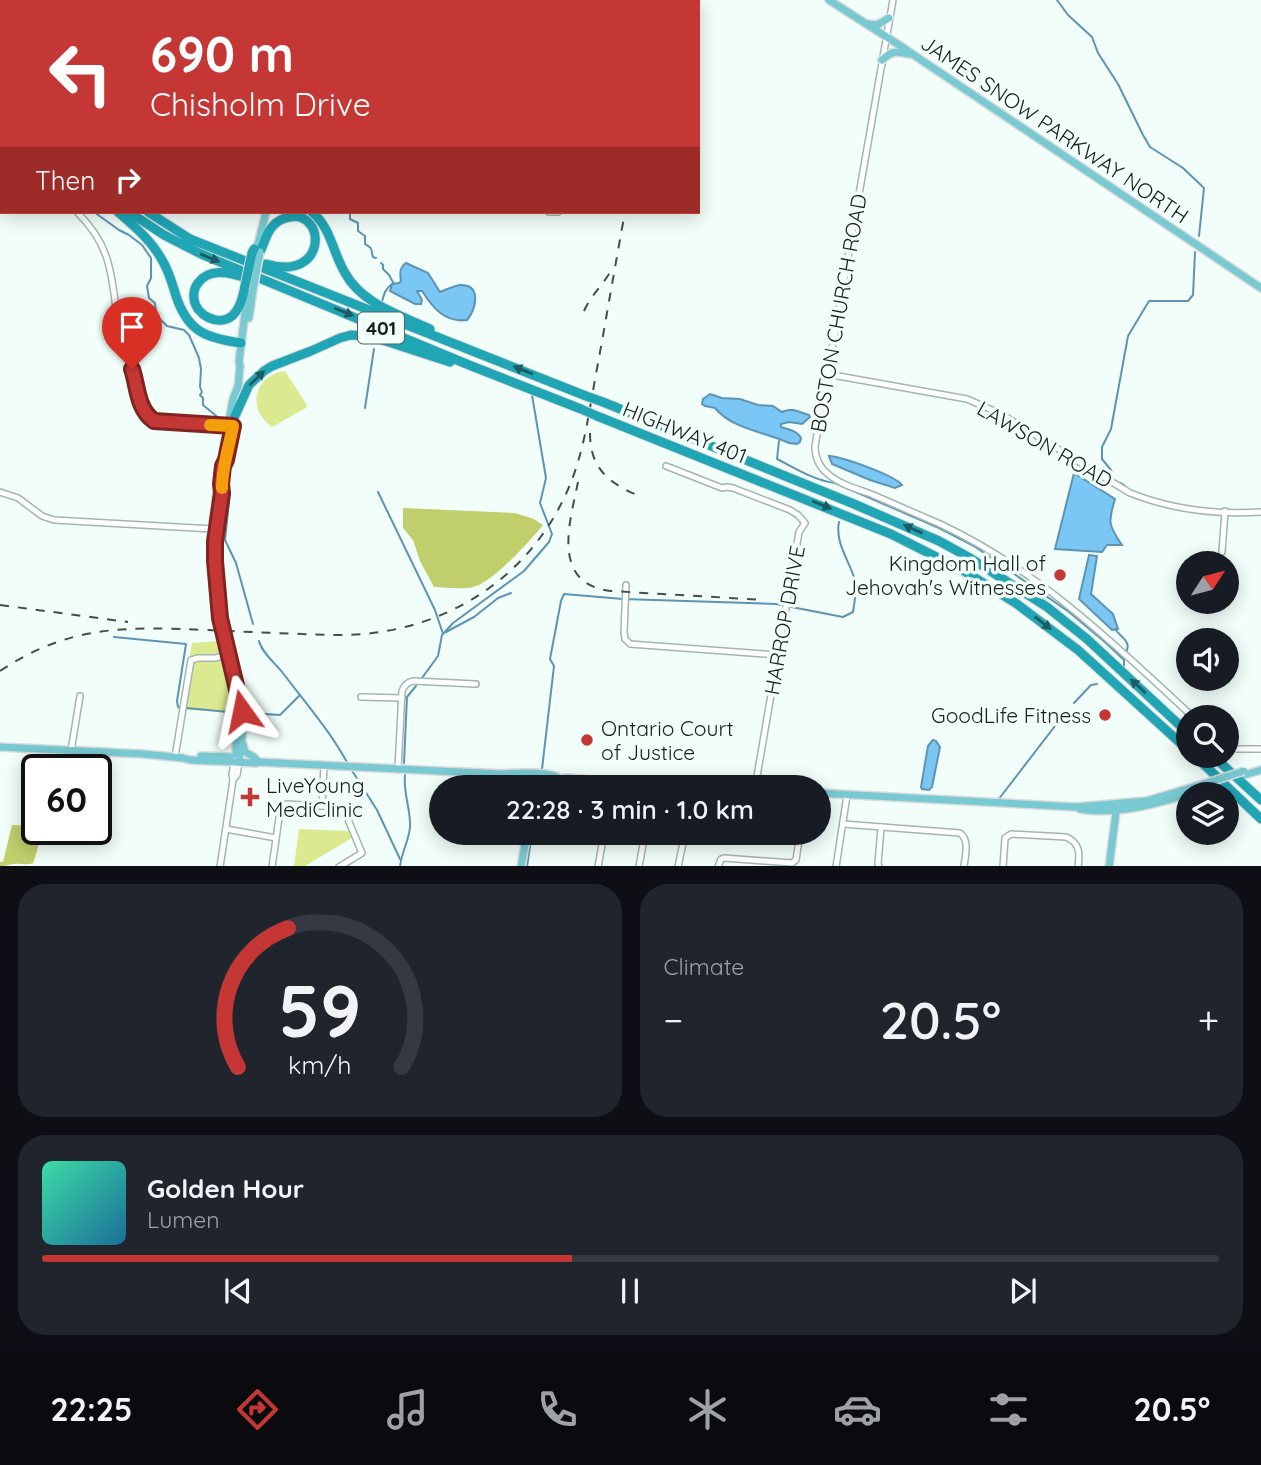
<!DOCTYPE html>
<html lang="en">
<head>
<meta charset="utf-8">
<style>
	body { margin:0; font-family:Quicksand,sans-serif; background:#20242c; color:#f1f3f6; height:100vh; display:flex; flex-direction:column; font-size:26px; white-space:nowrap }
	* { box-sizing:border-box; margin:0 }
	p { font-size:23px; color:#9ea1a6 }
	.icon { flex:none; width:38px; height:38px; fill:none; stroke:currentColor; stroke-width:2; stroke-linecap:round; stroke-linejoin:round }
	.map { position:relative; height:866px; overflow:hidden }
	.side { display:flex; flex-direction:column; gap:18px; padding:18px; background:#0d0f14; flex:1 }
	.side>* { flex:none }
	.guide { position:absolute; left:0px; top:0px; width:700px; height:214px; box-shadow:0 4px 18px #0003; background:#c53734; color:#fff; overflow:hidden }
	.needle { width:46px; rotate:54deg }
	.tools { position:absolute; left:1176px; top:551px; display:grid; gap:14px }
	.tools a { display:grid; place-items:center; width:63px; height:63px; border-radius:50%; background:#171b24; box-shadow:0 4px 18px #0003; font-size:35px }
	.speed { position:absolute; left:21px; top:754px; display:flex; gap:14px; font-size:35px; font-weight:700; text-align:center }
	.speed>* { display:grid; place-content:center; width:91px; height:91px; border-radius:50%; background:#171b24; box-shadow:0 4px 18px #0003; line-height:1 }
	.speed .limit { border:4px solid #111; border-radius:10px; background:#fff; color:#111 }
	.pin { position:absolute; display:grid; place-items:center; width:60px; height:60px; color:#fff; margin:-72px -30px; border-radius:50% 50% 50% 0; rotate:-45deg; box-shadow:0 0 7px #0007 }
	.pin .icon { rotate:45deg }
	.me { position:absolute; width:77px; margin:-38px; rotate:348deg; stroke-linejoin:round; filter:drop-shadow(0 0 5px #0008) }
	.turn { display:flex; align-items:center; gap:24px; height:147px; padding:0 35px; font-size:32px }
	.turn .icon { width:91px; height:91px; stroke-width:2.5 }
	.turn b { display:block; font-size:49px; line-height:60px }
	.then { display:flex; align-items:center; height:66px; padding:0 35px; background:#0003; gap:14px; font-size:26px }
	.big { font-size:52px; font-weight:600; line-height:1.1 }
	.side .tile { flex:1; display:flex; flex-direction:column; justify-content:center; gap:10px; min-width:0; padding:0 24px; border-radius:28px; background:#20242c }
	.side .dial { align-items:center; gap:0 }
	.dial svg { height:182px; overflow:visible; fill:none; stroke:#363941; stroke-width:7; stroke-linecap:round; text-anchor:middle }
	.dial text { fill:#f1f3f6; stroke:none }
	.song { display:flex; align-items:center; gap:21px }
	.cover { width:84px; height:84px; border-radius:10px; background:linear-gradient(135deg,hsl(160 70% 55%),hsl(200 70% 35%)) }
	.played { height:7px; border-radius:4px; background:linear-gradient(90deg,#c53734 45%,#363941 45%) }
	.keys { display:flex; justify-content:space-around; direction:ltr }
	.heat { display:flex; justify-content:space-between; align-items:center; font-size:38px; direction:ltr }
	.side .tiles { flex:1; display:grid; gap:18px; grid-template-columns:1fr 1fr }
	.tile:last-child { grid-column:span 2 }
	.trip { position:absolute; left:429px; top:775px; width:402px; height:70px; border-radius:35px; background:#171b24; box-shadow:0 4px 18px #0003; font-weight:600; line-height:70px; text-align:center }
	.menu { display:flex; height:112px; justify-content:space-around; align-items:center; background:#090b0e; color:#9ea1a6 }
	.menu .icon { width:49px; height:49px }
	.menu .active { color:#c53734 }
	.menu b { font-size:32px; color:#f1f3f6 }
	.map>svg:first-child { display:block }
</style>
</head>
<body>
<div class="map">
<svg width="1261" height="867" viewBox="0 0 1261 867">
	<rect width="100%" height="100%" fill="#f1fefa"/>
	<g fill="#dbea91">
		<path d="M285 371 307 405 306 408 272 427C246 409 254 375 285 371Z"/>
		<polygon points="218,641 229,681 233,712 180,710 192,643"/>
		<polygon points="299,829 349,831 352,838 305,866 294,866"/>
	</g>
	<g fill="#c0cf6c">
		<path d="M403 508 515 513 534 519 543 525C530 541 492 583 473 587 461 590 446 587 434 587L420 561 413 540 403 528Z"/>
		<path d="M12 825 36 826C42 837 38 850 33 863 24 866 22 863 14 864 9 864 5 867 0 866V862H3Z"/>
	</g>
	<g fill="#7ac6f5" stroke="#5d94b4" stroke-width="2">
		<path d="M406 263 428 273 440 292C445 290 456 285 461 285 482 285 476 310 467 320 445 323 433 308 422 291H417L422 300 421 304H415L390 291 392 284 399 283 401 281C400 274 399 268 406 263Z"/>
		<path d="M710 394 722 398 740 399 758 405 773 406 782 412C793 407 798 412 809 415L810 417 802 424 789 422 781 424V427C789 430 796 430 801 438L800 442 797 444 789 443C765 432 732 429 715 408L705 406 702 404 703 399Z"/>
		<path d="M829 456C843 457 894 475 902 485L895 488 870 480 832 464Z"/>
		<path d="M1074 473 1115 499C1108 522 1108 525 1122 545H1107L1102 552 1055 549Z"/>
		<polygon points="1089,555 1097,556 1091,594 1113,614 1118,629 1112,630 1079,599"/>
		<polygon points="933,740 936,741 940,747 932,787 929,790 922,789 921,787 928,746"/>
	</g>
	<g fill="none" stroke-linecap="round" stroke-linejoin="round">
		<g stroke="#5d94b4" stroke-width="2">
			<polyline points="125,0 126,2"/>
			<polyline points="234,0 234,2"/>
			<polyline points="1057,0 1068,15 1092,37 1098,53 1118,84 1143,135 1150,147 1183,168 1204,188 1199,236"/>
			<polyline points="0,55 2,57"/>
			<polyline points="0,99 2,101"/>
			<polyline points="0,148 2,149"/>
			<polyline points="94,212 119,230 129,235 142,245 151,258 151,278 147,286 149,298 155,303 156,315 167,326 184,330 189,335 199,358 201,369 200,387 202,392 200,395 203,398 203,405 220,419"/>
			<path d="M350 212V219L358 223V231L365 236V244C374 250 370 247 373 257L376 258"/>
			<polyline points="381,263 383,265 383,269 389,275 394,284"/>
			<path d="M382 302C384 294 385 289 392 284"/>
			<polyline points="365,408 374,349"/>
			<path d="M779 441 777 459C795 468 815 481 835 483L939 528 974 546 1069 612 1106 643 1124 660V667"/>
			<polyline points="1113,479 1111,470 1102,459 1102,447 1111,429 1128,336 1149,301 1188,301 1193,295 1195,252"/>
			<polyline points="1121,483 1125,486"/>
			<polyline points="227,487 230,493 225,540 236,563 253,624"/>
			<polyline points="378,492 435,610 443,634 453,623 524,571 549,542 552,534 540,503 546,478 532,395"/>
			<path d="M1115 629C1120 637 1132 641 1126 652"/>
			<polyline points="446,632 474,617 498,598 511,593"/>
			<polyline points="114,637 186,644 177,701 178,707 180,708"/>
			<path d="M259 641C262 653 275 663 282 672 305 702 330 731 348 764"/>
			<polyline points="422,678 438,656 442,635"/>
			<polyline points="1074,703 1091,685 1097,684"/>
			<polyline points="187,708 228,712"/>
			<polyline points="252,713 280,715 299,696"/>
			<polyline points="404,763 407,697 416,686"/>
			<polyline points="351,769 377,810 400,859"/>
			<path d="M542 769 554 666 550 659 561 601 564 594 623 599 776 604 843 617 853 612C855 601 857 588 854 577 848 559 835 542 839 522"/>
			<polyline points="540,788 540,782"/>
			<polyline points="998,800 1065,713"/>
			<path d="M400 867C401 853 409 841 410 827 411 810 403 793 405 775"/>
			<polyline points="527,867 532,833"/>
		</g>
		<defs>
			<g id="minor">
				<polyline points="521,0 549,2"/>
				<path d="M893 0 815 446C815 457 819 467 828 474 839 484 857 489 871 494 894 504 917 514 940 524 1037 569 1116 645 1194 718"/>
				<polyline points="417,2 417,0"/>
				<polyline points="0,135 2,137"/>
				<path d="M77 212C90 225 100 238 106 256 114 278 114 303 119 325 123 345 131 363 136 382 141 399 139 415 158 422L233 426"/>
				<polyline points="549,212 558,212"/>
				<path d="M827 374 967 399 1001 414 1130 493C1171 509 1217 515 1261 512"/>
				<polyline points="666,466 722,488 727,487 733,488 790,510 798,515 805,523 799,532 755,788"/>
				<polyline points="0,492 18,498 42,516 54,520 213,529"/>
				<polyline points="1222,552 1225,511"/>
				<polyline points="626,585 624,632 625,639 630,644 778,655"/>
				<polyline points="361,697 402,698"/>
				<polyline points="1227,746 1237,749 1261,749"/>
				<polyline points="71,751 80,696"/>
				<polyline points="175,757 191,660 198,658 216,658 229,653"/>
				<path d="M398 769 402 691C404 686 407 682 413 681L476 684"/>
				<polyline points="233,780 237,775 239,762"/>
				<polyline points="322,806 324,766"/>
				<path d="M843 824 960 833C970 840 965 856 964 867"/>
				<polyline points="226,829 276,838"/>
				<polyline points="220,867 233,780 232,775 234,761"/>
				<polyline points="272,867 280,811 281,807 286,804 339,807 344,810 362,853 339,867"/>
				<polyline points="598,867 604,833"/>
				<polyline points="639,867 645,833"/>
				<polyline points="678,867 685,833"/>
				<polyline points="718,867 721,859 724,858 792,863 796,860 800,833"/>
				<polyline points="836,867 847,795"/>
				<polyline points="879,867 878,864 881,827"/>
				<path d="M1003 867 1005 838 1011 834 1066 837C1080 843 1080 853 1078 867"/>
			</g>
			<g id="major">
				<polyline points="829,0 893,41 1261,288"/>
				<polyline points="302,2 302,0"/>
				<polyline points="307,2 308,0"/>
				<polyline points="868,24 877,25 889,18"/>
				<path d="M882 60C891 51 897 51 909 54"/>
				<polyline points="254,249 258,244 266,212"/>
				<polyline points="249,318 253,290"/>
				<polyline points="238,386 233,399 222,459 222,493 215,543 215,561 220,618 242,711 242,737 239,762"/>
				<polyline points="238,387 240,366 239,362 248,288"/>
				<polyline points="211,538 217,493 221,485"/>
				<polyline points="243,744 245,752 254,757 258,762"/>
				<path d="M0 747 144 754 183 758 190 760 256 763 258 762 501 774C515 773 547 771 559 778"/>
				<polyline points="236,754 237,711 239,703"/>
				<polyline points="201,756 231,757"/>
				<polyline points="1244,775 1261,770"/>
				<polyline points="558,779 567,778 624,783 722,788"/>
				<polyline points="532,788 535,774"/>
				<polyline points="819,793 1076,807 1146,801 1207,783"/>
				<path d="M1080 809C1113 815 1150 806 1181 796"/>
				<polyline points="521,867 527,833"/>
				<polyline points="1109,867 1117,805"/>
			</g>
			<g id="highway">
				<polyline points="0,73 2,74"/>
				<polyline points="0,86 2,87"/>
				<path d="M118 212C134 226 152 241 162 260 169 271 172 283 176 296 188 332 206 338 241 343"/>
				<polyline points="129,212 164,235 201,254 469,365 581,409"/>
				<polyline points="148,212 190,239 586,396"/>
				<path d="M312 212C331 228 333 253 345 273 362 304 400 315 430 329"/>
				<path d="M260 252C264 244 266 234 272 227 276 222 283 218 290 217 326 211 328 282 266 264"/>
				<path d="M243 277C228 272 209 268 198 283 195 287 193 293 194 299 196 315 218 327 232 316 240 309 243 297 245 286"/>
				<polyline points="603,402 854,504 939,541 970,558 1047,607 1087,639 1188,733"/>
				<polyline points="235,416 249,385 264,371 272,366 311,351 340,338 351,335 370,336 450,362"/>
				<polyline points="597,416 891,534 964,571 1017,604 1078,650 1188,750"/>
				<polyline points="1195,756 1261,819"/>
				<polyline points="1213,756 1261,800"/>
			</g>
		</defs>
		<use href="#minor" stroke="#a2b6b0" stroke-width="8"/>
		<use href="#major" stroke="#dadbdb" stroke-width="10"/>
		<use href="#highway" stroke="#dadbdb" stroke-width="11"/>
		<use href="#minor" stroke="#fff" stroke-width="5"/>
		<use href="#major" stroke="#79c9d2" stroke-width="7"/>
		<use href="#highway" stroke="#1fa5b4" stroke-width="9"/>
		<g stroke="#444d4a" stroke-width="2" stroke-dasharray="9 9" stroke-linecap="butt">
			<polyline points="679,0 679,2"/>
			<polyline points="665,2 665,0"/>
			<path d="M584 311C591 295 604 284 612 269"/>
			<path d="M590 433C590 467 607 482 637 495"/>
			<path d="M578 482C570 522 550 584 611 591L765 600"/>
			<polyline points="0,605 128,622"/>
			<path d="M0 671C71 624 126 627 207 630 251 632 294 634 337 635 438 636 529 582 569 487 584 452 589 412 596 374 606 320 615 266 625 212"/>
		</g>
		<defs>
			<g id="major-bridge">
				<polyline points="253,290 260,252"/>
				<polyline points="1207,783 1244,771"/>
			</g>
			<g id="highway-bridge">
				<polyline points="245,286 252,253 254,249"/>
				<polyline points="586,396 603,402"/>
				<polyline points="581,409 597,416"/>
			</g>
		</defs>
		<use href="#major-bridge" stroke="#dadbdb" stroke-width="10" stroke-linecap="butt"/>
		<use href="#highway-bridge" stroke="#dadbdb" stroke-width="11" stroke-linecap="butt"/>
		<use href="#major-bridge" stroke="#79c9d2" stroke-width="7"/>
		<use href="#highway-bridge" stroke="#1fa5b4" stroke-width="9"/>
	</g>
	<defs><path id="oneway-solid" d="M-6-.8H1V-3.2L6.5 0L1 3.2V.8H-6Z" transform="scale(1.75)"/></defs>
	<g fill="#1b5b61">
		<use href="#oneway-solid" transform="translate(210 258) rotate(22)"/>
		<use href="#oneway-solid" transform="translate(344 312) rotate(22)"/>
		<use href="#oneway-solid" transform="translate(523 370) rotate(-158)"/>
		<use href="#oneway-solid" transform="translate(257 378) rotate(-44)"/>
		<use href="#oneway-solid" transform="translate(822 505) rotate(22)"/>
		<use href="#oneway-solid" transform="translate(913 529) rotate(-156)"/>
		<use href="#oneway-solid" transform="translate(1043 623) rotate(38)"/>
		<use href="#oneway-solid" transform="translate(1138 686) rotate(-137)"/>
	</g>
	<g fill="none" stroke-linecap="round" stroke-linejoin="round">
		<defs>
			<path id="route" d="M132 369C138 387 137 409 154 421L233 426 226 460 223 466 221 484 222 493 215 542V561L220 618 242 711"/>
		</defs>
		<use href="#route" stroke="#802422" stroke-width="18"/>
		<use href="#route" stroke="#c53734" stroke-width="12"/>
		<path stroke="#f59e0b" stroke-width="12" d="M210 425 233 426C229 447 222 467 222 488"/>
	</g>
	<g fill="#c53734" stroke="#f1fefa" stroke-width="2.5">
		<circle cx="1060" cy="575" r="7"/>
		<circle cx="1105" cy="715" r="7"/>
		<circle cx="587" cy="740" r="7"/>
		<path d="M246.5 786.5h7v7h7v7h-7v7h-7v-7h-7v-7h7z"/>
	</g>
	<g text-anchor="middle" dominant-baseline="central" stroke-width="7" stroke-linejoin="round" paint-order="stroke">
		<rect fill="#f1fefa" stroke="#59625f" stroke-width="2" x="358" y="312.5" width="46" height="31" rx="5"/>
		<g font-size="19" font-weight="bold" fill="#181f1d">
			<text x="381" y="328">401</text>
		</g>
		<g font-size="21" fill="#181f1d" stroke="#f1fefa">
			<text transform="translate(1055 129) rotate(34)">JAMES SNOW PARKWAY NORTH</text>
			<text transform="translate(838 313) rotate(-80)">BOSTON CHURCH ROAD</text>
			<text transform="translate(685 432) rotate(22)">HIGHWAY 401</text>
			<text transform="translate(1045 444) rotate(30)">LAWSON ROAD</text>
			<text transform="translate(784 620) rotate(-80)">HARROP DRIVE</text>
		</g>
		<g font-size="21" fill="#181f1d" stroke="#f1fefa" text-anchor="end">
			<text x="1046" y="563">Kingdom Hall of<tspan x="1046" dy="24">Jehovah's Witnesses</tspan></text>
			<text x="1091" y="715">GoodLife Fitness</text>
			<text x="601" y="728" text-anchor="start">Ontario Court<tspan x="601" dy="24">of Justice</tspan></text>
			<text x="266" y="785" text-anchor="start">LiveYoung<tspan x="266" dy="24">MediClinic</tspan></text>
		</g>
	</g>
</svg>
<div class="tools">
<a><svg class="needle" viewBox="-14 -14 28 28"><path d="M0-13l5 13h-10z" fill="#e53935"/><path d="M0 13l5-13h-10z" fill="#9ea1a6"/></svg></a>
<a><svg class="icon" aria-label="sound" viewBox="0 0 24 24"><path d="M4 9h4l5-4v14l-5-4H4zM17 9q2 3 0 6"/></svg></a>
<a><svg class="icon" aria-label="search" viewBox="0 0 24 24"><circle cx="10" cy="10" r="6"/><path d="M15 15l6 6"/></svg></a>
<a><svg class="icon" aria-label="layers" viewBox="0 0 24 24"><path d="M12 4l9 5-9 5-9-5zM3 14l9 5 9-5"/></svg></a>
</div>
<div class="speed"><div class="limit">60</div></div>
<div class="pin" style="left:132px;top:369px;background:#d93025"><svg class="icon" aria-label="arrive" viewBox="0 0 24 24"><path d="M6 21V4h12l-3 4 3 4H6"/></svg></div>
<svg class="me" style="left:242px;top:711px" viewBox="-20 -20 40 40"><path d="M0-17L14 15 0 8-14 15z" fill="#c53734" stroke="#fff" stroke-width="4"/></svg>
<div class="trip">22:28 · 3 min · 1.0 km</div>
<div class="guide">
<div class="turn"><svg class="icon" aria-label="left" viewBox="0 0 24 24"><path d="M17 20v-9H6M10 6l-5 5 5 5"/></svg><div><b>690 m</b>Chisholm Drive</div></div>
<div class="then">Then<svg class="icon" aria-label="right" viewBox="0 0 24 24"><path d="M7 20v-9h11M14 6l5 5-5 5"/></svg></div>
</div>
</div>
<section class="side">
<div class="tiles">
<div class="tile dial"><svg viewBox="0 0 100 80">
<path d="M14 69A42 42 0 1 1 86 69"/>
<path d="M14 69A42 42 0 0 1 36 8" stroke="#c53734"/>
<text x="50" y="56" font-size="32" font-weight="700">59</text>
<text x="50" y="72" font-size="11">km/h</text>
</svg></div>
<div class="tile"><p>Climate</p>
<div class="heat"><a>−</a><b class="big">20.5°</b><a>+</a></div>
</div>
<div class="tile">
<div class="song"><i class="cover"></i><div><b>Golden Hour</b><p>Lumen</p></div></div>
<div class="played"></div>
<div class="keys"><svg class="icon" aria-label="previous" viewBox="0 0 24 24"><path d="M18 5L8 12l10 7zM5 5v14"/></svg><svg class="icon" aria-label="pause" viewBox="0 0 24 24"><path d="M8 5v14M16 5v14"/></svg><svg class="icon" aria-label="next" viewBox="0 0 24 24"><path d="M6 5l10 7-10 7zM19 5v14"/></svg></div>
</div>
</div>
</section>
<nav class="menu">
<b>22:25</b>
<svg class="icon active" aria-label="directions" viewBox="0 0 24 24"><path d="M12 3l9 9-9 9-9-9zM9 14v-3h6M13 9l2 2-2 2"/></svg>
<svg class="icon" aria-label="music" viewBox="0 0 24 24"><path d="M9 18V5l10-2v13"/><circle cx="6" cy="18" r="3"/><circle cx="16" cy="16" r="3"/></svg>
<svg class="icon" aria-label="phone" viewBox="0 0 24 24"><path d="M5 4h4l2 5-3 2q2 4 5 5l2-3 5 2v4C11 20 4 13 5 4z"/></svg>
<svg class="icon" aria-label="climate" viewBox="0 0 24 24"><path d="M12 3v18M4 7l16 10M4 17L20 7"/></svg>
<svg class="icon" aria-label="car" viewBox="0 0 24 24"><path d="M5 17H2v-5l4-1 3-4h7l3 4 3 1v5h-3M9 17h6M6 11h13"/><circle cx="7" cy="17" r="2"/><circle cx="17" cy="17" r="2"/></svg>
<svg class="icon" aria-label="filters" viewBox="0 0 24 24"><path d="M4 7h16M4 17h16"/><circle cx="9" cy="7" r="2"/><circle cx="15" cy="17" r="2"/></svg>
<b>20.5°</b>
</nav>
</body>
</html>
